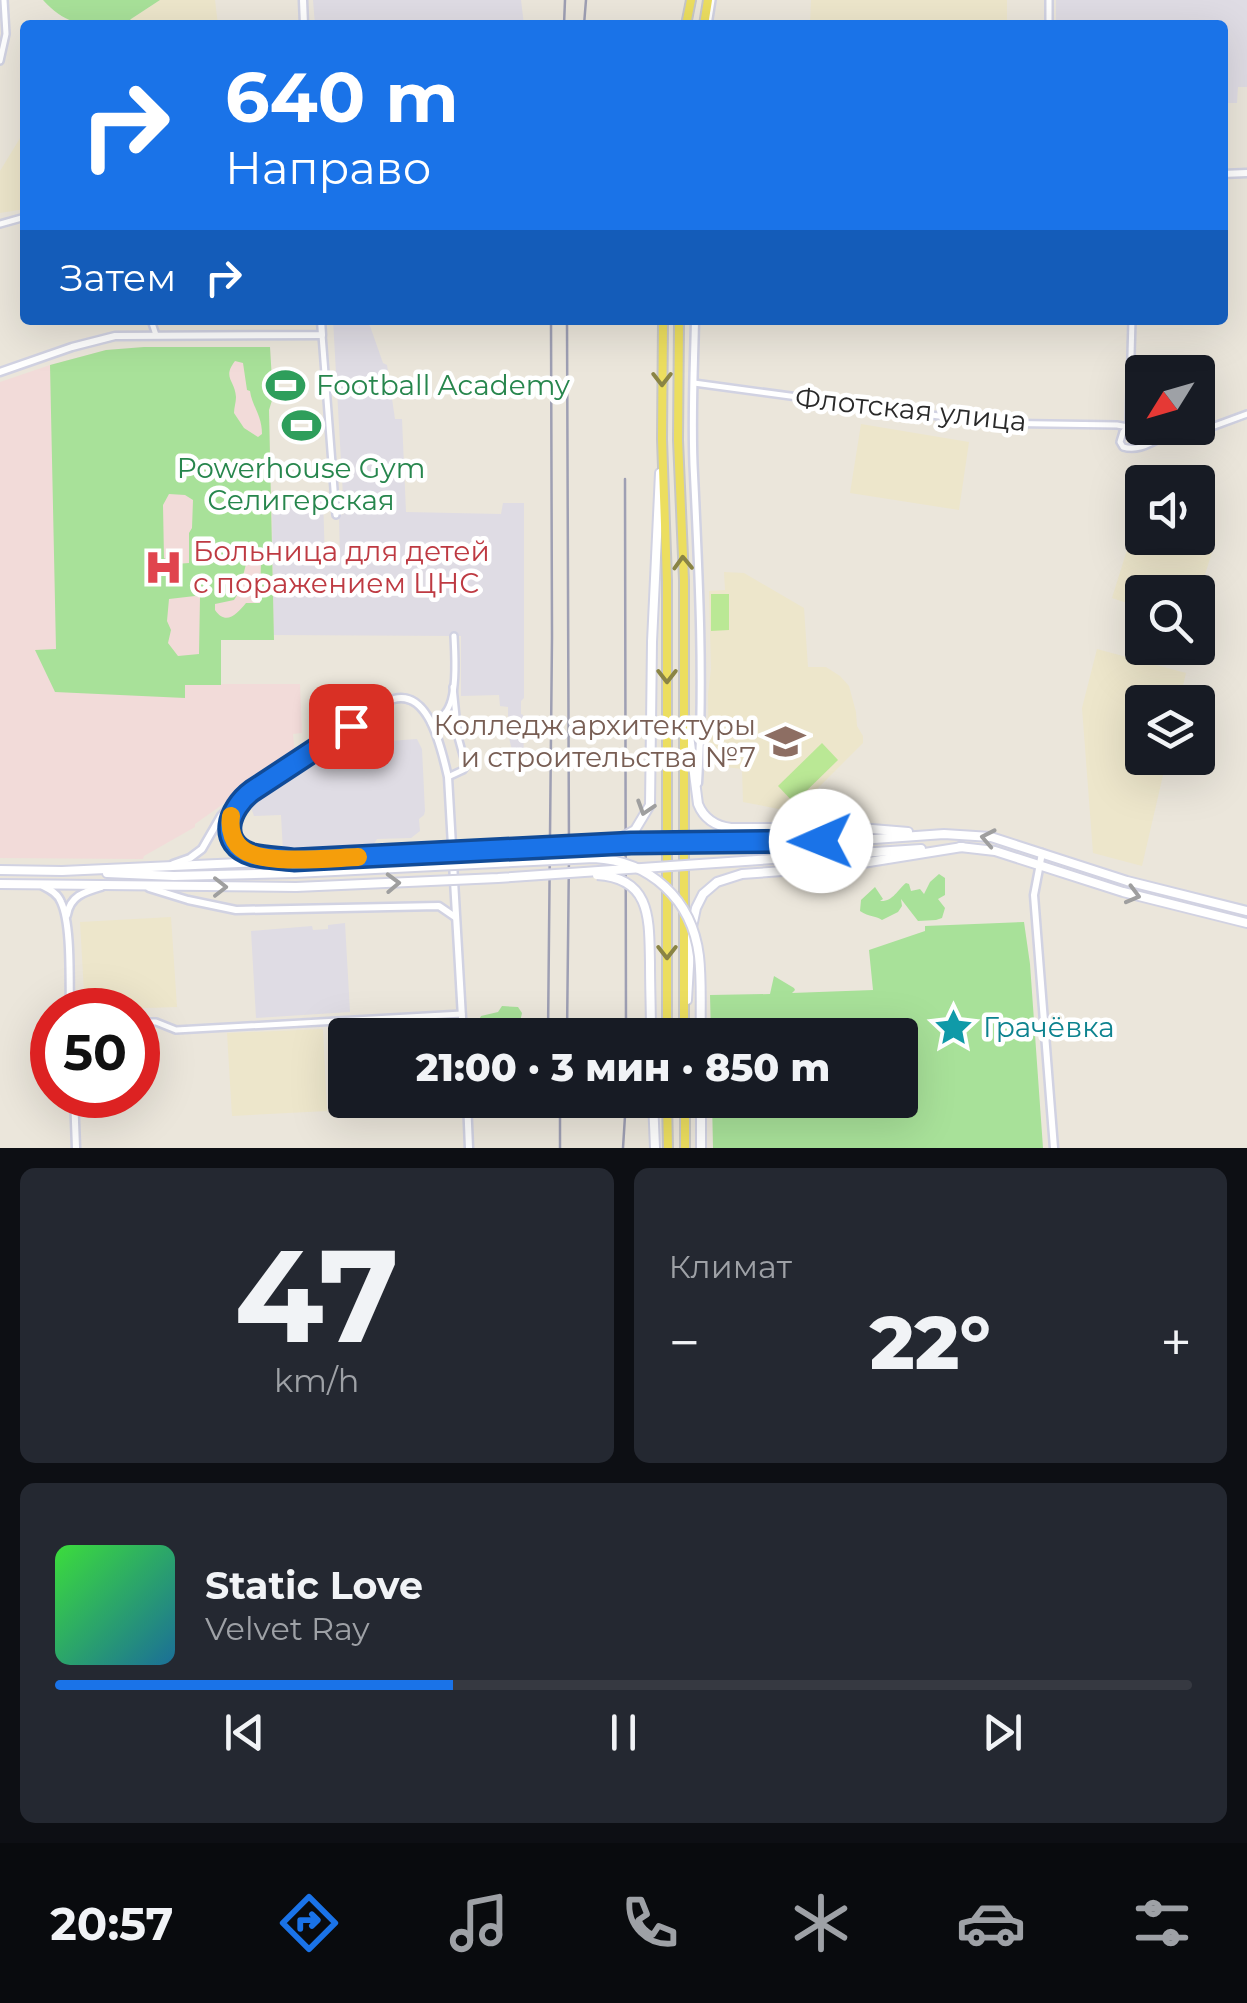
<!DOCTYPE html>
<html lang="ru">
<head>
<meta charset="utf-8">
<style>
	body { margin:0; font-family:Montserrat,sans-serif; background:#242831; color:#f1f3f6; height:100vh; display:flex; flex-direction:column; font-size:38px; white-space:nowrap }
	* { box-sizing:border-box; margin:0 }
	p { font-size:32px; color:#9ea1a6 }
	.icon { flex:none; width:55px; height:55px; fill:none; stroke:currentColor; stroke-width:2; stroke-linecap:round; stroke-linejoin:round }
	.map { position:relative; height:1148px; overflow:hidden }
	.panel { display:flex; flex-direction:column; gap:20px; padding:20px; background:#0d0f14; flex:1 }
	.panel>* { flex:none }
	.banner { position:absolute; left:20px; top:20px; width:1208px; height:305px; border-radius:10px; box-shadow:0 10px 40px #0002; background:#1a73e8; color:#fff; overflow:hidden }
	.needle { width:65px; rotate:233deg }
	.buttons { position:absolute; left:1125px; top:355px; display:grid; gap:20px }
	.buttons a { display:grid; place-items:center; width:90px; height:90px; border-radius:10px; background:#171b24; box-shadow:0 10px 40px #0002; font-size:50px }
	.speed { position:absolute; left:30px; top:988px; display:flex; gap:20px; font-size:50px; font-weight:700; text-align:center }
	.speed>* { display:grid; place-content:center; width:130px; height:130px; border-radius:50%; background:#171b24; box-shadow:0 10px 40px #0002; line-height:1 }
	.speed .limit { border:15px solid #d22; background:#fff; color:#111 }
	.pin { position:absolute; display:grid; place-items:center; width:85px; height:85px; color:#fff; margin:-42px; border-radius:20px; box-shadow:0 5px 15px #0006 }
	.me { position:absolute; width:110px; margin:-55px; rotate:269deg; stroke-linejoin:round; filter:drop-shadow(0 0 8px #0008) }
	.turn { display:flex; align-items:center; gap:35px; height:210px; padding:0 40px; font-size:45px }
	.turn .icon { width:130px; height:130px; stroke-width:2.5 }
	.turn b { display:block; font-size:70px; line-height:85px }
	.then { display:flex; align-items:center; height:95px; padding:0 40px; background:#0003; gap:20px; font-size:38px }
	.big { font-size:75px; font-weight:800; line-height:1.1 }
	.panel .tile { flex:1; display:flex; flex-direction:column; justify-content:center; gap:15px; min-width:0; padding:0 35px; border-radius:15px; background:#242831 }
	.panel .dial { align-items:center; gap:0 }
	.dial b { font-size:130px; line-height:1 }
	.song { display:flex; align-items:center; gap:30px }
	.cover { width:120px; height:120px; border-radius:15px; background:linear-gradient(135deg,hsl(120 70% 55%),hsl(200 70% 35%)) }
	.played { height:10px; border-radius:5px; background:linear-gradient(90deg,#1a73e8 35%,#363941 35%) }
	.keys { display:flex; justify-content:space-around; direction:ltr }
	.heat { display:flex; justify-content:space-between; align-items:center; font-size:55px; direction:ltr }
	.panel .tiles { flex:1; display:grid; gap:20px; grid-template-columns:1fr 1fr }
	.tile:last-child { grid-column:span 2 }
	.trip { position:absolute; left:328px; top:1018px; width:590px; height:100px; border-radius:10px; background:#171b24; box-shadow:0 10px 40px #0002; font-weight:800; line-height:100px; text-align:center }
	.tab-bar { display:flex; height:160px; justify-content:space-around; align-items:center; background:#090b0e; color:#9ea1a6 }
	.tab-bar .icon { width:70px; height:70px }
	.tab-bar .selected { color:#1a73e8 }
	.tab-bar b { font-size:45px; color:#f1f3f6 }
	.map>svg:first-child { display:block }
</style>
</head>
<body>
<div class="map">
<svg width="1247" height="1148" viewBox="0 0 1247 1148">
	<rect width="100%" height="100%" fill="#ebe6db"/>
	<g fill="#dfdce4">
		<polygon points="313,0 521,0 524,25 315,25"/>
		<polygon points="1056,0 1247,0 1247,87 1238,87 1237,103 1223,103 1222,25 1056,25"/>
		<polygon points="333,320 364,320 370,326 383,363 387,365 395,419 402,419 406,512 501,514 503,503 524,503 524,698 521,701 521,714 523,715 524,763 517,763 516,755 513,754 508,734 508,707 500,706 499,695 461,696 461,636 273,635 272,499 323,496 325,562 340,562 339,515 344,514"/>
		<polygon points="356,734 366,746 374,742 417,739 422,749 425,811 424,815 419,819 420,831 411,838 377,839 370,850 283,851 281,815 254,816 250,805"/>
		<polygon points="345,923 350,1012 256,1018 251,931 312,926 313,930 328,929 328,925"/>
	</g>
	<g fill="#ede6cb">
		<polygon points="160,0 215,0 218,25 126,25 131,19"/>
		<polygon points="811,0 1007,0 1007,25 810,25"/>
		<polygon points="25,130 25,209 0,213 0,171"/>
		<polygon points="861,424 969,442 959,510 850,493"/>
		<polygon points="1136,521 1142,523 1142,538 1198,538 1198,531 1216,540 1198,596 1198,592 1142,592 1142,608 1112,598"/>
		<polygon points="724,572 744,573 804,608 808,667 826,667 840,676 849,686 856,712 857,726 863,736 863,743 794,812 743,802 742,769 709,765 708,694 711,669 709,591 725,590"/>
		<polygon points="1097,649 1186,673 1179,702 1142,702 1142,758 1167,758 1142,866 1093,853 1082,708"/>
		<polygon points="171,917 177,1007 85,1010 80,922"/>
		<polygon points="323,1029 327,1111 232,1116 227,1033"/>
	</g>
	<polygon fill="#f2dbd9" points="144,347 270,347 273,397 269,410 274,640 221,640 221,684 300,684 302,733 293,734 295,753 195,824 195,827 144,856 143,859 0,858 0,382 50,365 106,350"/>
	<g fill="#a8e199" fill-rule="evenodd">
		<path d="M43 0H160L131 19 126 25C91 25 69 29 43 0Z"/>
		<path d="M144 347H270L273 397 269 410 274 640H221V685H185V698L55 692 35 650 56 649 50 365 106 350ZM235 361 243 363 247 390 250 391C252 406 262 415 262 434L258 437 244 428 234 413C234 408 236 402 236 397 235 380 222 378 235 361ZM169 494 185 495 193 500 192 528 189 533V563L175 564 164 558 163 505ZM247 560H261L260 603H246C237 614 226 626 215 610V604L234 600 239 592ZM195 596 200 597 199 654 178 656 168 643 171 630 167 621 169 599Z"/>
		<path d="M939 874 945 878V895L938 899 945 908 942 918 936 920 918 921 901 899 902 906 898 912 882 920C877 916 869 917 860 911L861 900 875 887 883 899 880 901C893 902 897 890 906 883L909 884 911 891 920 889 924 894 930 882Z"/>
		<polygon points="1024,922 1030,964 1043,1148 713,1148 712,1100 900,1100 900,1035 711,1035 710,995 770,994 774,976 794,988 795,990 792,993 873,990 869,950 925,931 925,926"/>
		<polygon points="502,1006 518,1007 522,1013 520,1022 525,1035 497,1035 497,1027 488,1025 480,1018 481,1016 498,1012"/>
	</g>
	<g fill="#bae895">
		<polygon points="711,594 729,594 729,630 711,631"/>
		<polygon points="822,743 838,760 794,803 778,786"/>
	</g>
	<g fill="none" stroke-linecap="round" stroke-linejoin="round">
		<defs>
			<g id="minor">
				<polyline points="708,25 712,0"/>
				<polyline points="1049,25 1049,0"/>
				<polyline points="0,61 6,34 4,0"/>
				<polyline points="0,224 25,217"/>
				<polyline points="151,320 156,335"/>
				<polyline points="322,335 336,515"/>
				<polyline points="694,383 991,423 1117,425 1161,433 1209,428 1247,414"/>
				<polyline points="1129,426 1132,320"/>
				<path d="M1127 428 1123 432 1120 442 1123 447C1139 452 1152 442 1167 435"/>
				<path d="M431 723C434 721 442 717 445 713 458 698 455 655 454 636"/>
				<polyline points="448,777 463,770 466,766 458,737 453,687"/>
				<polyline points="138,1022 156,1022 176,1030 462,1014"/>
			</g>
			<g id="tertiary">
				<polyline points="303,0 304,25"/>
				<polyline points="1222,174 1247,173"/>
				<path d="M695 320C694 371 691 423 694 475 699 578 704 680 698 783"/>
				<polyline points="0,372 72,347 115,336 322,335 321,320"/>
				<path d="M240 801C226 819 227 845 251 854 261 858 273 857 283 858"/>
				<polyline points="1042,853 1034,895 1054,1148"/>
				<path d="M173 864 190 858 202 849 221 816 237 800 386 702C428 681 441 748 448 777L463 1035"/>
				<path d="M43 886C51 890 58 894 61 902 72 925 69 983 70 1010"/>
				<polyline points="149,888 188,900 236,910 439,906 455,917"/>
				<path d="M67 915C70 896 84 892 101 887"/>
				<polyline points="74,1095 76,1148"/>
				<polyline points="467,1100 469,1148"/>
			</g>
			<g id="secondary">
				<polyline points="652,642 660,473"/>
				<path d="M687 720 698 804C704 819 715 826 731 828H860L908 832"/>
				<polyline points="860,840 944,834 991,837 1127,881 1247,911"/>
				<polyline points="960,847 995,851 1123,892 1247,923"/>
				<polyline points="860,853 921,849"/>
				<polyline points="0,870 62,871 370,857"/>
				<polyline points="107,873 174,876 295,873"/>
				<polyline points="0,884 296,887"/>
				<polyline points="687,1000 691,932 696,908 703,894 717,882 742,874 838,867 962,847"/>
				<polyline points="653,1100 655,1148"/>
				<polyline points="701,1100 701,1148"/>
			</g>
			<g id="primary">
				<polyline points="686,25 691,0"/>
				<polyline points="704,25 708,0"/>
				<polyline points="663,320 662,439 667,581 667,1035"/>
				<polyline points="679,320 678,440 684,580 684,1035"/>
				<polyline points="667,1100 668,1148"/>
				<polyline points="685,1100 685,1148"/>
			</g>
		</defs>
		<use href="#minor" stroke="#d1d2e2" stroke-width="10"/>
		<use href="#tertiary" stroke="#d1d2e2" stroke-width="11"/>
		<use href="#secondary" stroke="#d1d2e2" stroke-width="12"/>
		<use href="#primary" stroke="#c7c7c7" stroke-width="12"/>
		<use href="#minor" stroke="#fff" stroke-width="5"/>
		<use href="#tertiary" stroke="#fff" stroke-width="6"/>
		<use href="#secondary" stroke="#fff" stroke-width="8"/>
		<use href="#primary" stroke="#ecde5f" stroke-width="8"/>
		<g stroke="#9e9fb3" stroke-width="2.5">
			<polyline points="564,25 565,0"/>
			<polyline points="584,25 586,0"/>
			<polyline points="625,479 626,1035"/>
			<polyline points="548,1035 552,637 551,320"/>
			<polyline points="567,1035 569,854 567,320"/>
			<polyline points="560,1148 560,1100"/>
			<polyline points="623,1148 626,1100"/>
		</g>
		<defs>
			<g id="secondary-bridge">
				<polyline points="615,841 635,830 650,805 652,642"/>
				<polyline points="370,857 652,842 860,840"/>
				<path d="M295 873 594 858C650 861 692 899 699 956 702 982 700 1009 701 1035"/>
				<path d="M597 875C652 878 649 920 650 963 650 987 651 1011 651 1035"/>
				<polyline points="296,887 498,878 860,853"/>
			</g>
		</defs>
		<use href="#secondary-bridge" stroke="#d1d2e2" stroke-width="12" stroke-linecap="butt"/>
		<use href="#secondary-bridge" stroke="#fff" stroke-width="8"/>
	</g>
	<defs><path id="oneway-chevron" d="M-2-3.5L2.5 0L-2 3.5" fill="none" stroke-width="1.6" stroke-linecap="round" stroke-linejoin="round" transform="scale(2.5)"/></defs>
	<g stroke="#8a8444">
		<use href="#oneway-chevron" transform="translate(662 379) rotate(90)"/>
		<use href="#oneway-chevron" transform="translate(683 563) rotate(-92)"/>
		<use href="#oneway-chevron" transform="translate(667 676) rotate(90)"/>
		<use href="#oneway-chevron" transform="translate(667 952) rotate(90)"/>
	</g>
	<g stroke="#9f9f9f">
		<use href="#oneway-chevron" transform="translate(645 808) rotate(108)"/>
		<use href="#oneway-chevron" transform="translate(988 838) rotate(-169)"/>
		<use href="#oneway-chevron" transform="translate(393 883) rotate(-2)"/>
		<use href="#oneway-chevron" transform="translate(220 887)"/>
		<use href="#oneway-chevron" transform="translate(1133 895) rotate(15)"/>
	</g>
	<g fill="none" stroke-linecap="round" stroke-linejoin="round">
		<defs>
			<path id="route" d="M351 726 252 791C229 808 216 844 253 855 266 858 281 858 294 860L631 843 821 841"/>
		</defs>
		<use href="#route" stroke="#114b97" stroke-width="25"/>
		<use href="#route" stroke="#1a73e8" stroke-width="18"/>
		<path stroke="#f59e0b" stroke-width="18" d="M231 816C229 830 233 844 245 851 268 865 330 858 358 857"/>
	</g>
	<defs>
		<symbol id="stadium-bare" viewBox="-9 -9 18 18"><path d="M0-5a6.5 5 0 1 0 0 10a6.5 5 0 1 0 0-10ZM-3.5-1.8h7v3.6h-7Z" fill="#2e9e5b" stroke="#fff" stroke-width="2.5" paint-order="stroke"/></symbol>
		<symbol id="hospital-bare" viewBox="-9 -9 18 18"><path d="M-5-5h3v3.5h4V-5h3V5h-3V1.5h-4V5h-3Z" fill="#e0444e" stroke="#fff" stroke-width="2.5" paint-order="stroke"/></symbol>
		<symbol id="university-bare" viewBox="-9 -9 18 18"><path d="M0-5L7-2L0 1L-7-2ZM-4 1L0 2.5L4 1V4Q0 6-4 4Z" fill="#8d6e63" stroke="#fff" stroke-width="2.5" paint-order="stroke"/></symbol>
		<symbol id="sight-bare" viewBox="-9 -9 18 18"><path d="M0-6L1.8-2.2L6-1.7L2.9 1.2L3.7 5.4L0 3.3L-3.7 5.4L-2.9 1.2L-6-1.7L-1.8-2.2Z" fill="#0f9aa8" stroke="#fff" stroke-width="2.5" paint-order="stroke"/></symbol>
	</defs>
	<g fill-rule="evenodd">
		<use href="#stadium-bare" x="258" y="358" width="55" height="55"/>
		<use href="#stadium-bare" x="274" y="398" width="55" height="55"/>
		<use href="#hospital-bare" x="136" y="540" width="55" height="55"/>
		<use href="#university-bare" x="758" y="714" width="55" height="55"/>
		<use href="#sight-bare" x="926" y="1000" width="55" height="55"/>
	</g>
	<g text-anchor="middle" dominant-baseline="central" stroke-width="9" stroke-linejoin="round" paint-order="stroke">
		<g font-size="28" fill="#27864d" stroke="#fff" text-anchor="start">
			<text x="316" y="385">Football Academy</text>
			<text x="301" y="468" text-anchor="middle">Powerhouse Gym<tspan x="301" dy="32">Селигерская</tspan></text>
		</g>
		<g font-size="28" fill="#292929" stroke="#fff">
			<text transform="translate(911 409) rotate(6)">Флотская улица</text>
		</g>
		<g font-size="28" fill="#be3a42" stroke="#fff" text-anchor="start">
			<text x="193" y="551">Больница для детей<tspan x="193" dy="32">с поражением ЦНС</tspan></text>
		</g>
		<g font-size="28" fill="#785e54" stroke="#fff" text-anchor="end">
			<text x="756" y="725">Колледж архитектуры<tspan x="756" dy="32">и строительства №7</tspan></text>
		</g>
		<g font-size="28" fill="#0d838f" stroke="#fff" text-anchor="start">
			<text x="983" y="1027">Грачёвка</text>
		</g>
	</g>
</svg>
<div class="buttons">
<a><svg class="needle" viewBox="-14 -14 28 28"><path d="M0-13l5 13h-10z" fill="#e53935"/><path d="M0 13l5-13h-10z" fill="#9ea1a6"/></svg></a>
<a><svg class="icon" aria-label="sound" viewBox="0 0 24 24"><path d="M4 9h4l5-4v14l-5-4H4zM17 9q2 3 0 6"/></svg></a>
<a><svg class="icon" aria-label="search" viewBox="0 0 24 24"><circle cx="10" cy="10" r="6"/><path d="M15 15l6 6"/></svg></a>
<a><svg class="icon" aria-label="layers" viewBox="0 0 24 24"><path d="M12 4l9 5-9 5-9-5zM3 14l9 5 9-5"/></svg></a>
</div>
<div class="speed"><div class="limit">50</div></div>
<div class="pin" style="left:351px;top:726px;background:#d93025"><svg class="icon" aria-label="arrive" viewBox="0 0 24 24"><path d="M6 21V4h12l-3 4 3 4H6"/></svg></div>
<svg class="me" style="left:821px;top:841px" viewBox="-20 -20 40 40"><circle r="19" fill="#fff"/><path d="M0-13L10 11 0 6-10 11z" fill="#1a73e8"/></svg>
<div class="trip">21:00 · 3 мин · 850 m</div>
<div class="banner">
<div class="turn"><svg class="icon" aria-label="right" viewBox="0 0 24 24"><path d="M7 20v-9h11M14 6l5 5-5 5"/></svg><div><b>640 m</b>Направо</div></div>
<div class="then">Затем<svg class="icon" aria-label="right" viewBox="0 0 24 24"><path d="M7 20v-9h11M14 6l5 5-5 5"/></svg></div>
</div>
</div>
<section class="panel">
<div class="tiles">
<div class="tile dial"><b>47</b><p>km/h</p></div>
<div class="tile"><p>Климат</p>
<div class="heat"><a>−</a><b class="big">22°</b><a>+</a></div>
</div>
<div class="tile">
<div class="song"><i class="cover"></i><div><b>Static Love</b><p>Velvet Ray</p></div></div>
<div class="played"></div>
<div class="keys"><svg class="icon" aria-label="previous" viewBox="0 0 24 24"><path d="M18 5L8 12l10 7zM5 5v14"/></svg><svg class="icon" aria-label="pause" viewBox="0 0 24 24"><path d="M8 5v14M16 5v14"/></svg><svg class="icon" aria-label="next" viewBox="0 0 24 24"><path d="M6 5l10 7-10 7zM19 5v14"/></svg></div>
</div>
</div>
</section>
<nav class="tab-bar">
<b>20:57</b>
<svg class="icon selected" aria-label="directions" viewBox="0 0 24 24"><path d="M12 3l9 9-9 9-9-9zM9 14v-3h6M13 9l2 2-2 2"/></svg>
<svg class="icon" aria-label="music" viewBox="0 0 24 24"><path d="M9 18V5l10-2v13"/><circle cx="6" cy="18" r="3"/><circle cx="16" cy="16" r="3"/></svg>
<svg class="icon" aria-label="phone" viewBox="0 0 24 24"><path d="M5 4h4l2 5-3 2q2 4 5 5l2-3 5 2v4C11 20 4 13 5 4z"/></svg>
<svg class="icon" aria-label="climate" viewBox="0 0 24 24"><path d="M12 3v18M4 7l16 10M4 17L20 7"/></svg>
<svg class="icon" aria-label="car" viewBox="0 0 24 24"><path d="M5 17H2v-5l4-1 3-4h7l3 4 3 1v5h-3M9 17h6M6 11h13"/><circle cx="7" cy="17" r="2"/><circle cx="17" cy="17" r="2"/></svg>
<svg class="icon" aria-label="filters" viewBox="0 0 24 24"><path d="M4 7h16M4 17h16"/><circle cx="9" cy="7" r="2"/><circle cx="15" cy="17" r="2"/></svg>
</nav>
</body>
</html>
